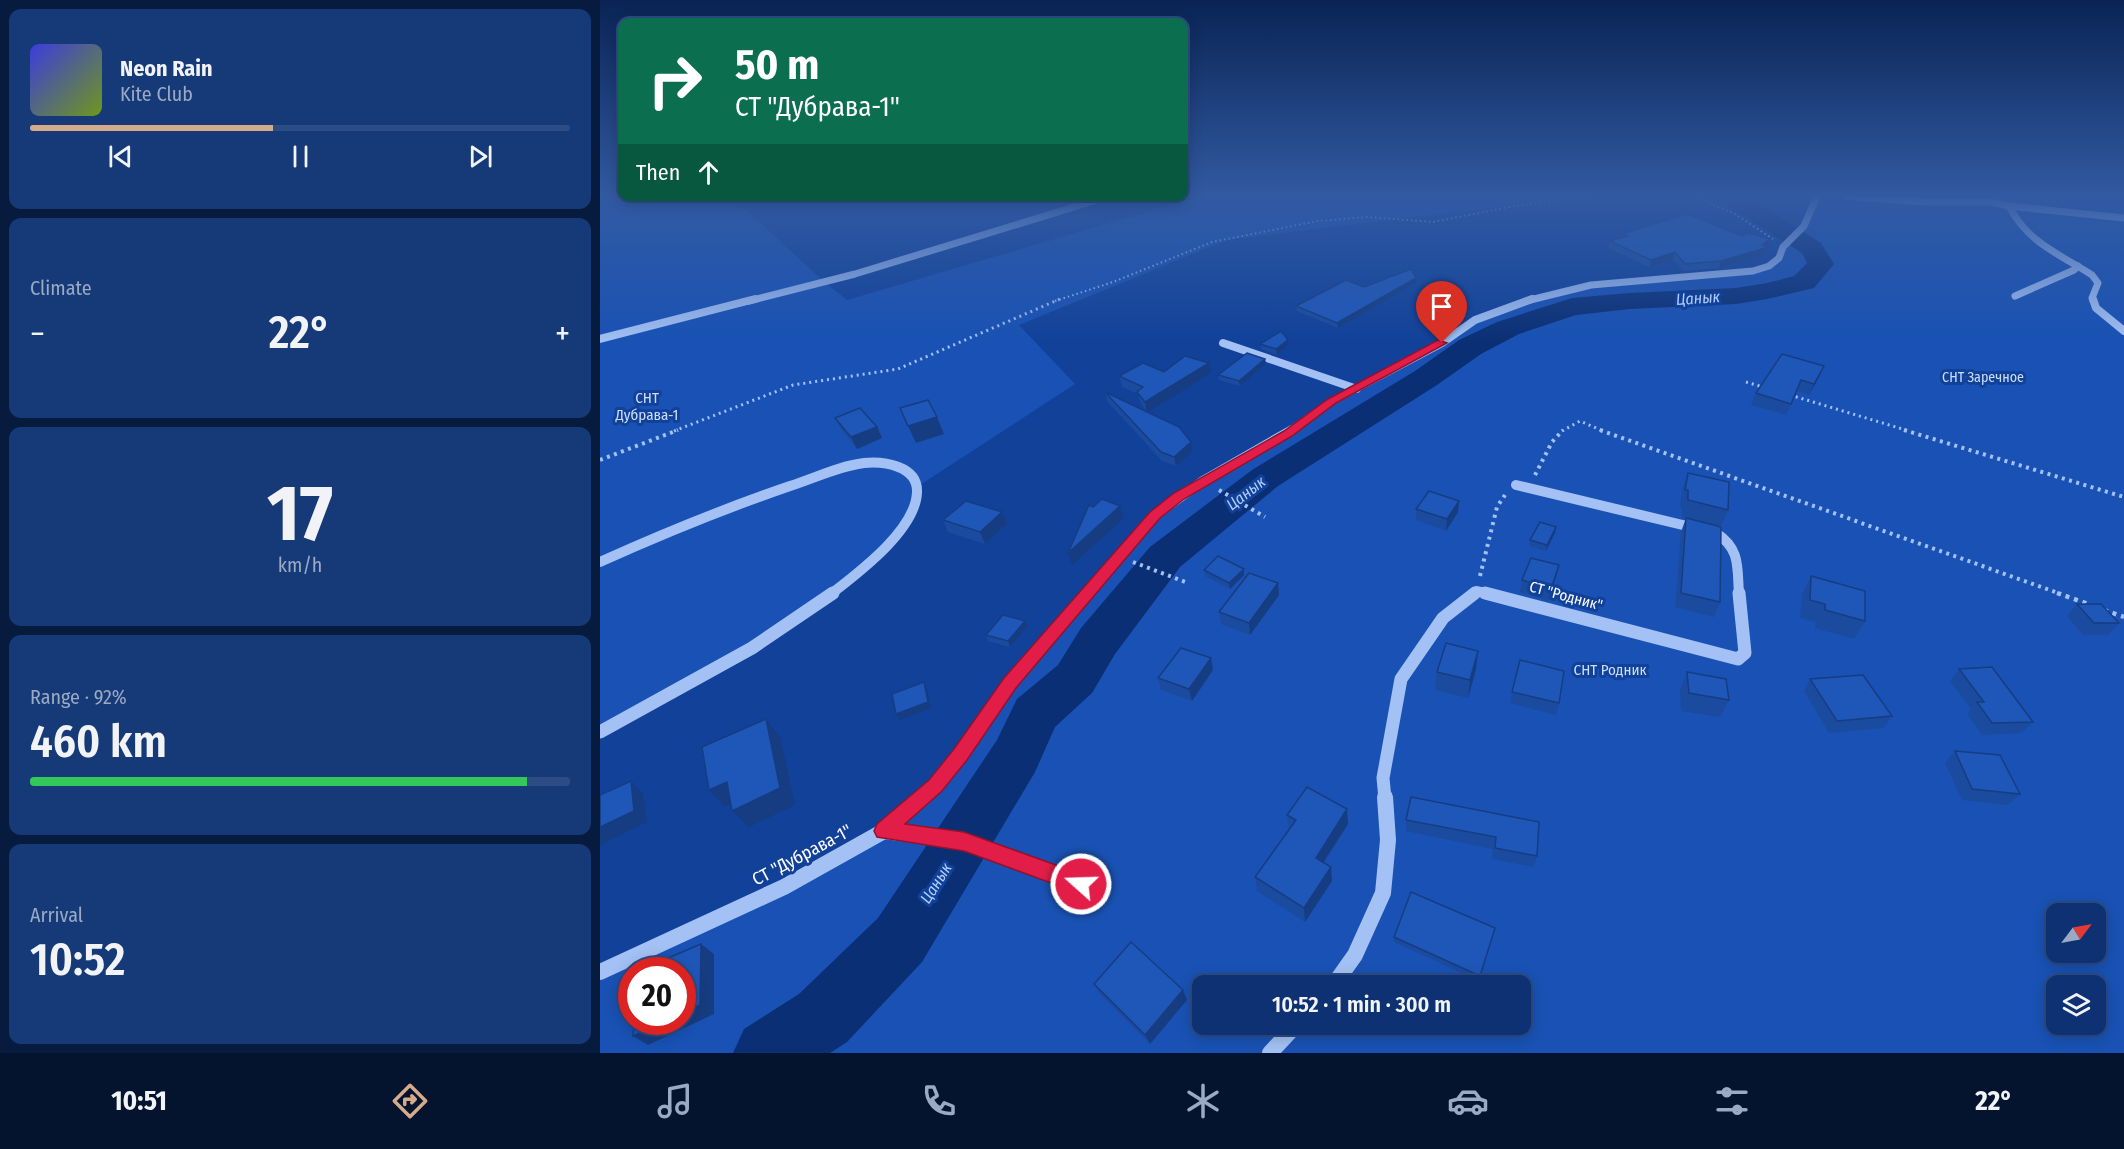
<!DOCTYPE html>
<html lang="en">
<head>
<meta charset="utf-8">
<style>
	body { margin:0; font-family:"Fira Sans Condensed",sans-serif; background:#163978; color:#f1f3f6; height:100vh; display:flex; flex-direction:column; font-size:22px; white-space:nowrap }
	* { box-sizing:border-box; margin:0 }
	p { font-size:20px; color:#9aa9c4 }
	.icon { flex:none; width:33px; height:33px; fill:none; stroke:currentColor; stroke-width:2; stroke-linecap:round; stroke-linejoin:round }
	.map { position:relative; flex:1; overflow:hidden }
	.drawer { display:flex; flex-direction:column; gap:9px; padding:9px; background:#071b3f; width:600px }
	.drawer>* { flex:none }
	.hud { position:absolute; left:18px; top:18px; width:570px; height:183px; border-radius:12px; box-shadow:0 3px 15px #0003,0 0 0 2px #2d4c85; background:#0b6e4f; color:#fff; overflow:hidden }
	.needle { width:39px; rotate:58deg }
	.buttons { position:absolute; left:1446px; top:903px; display:grid; gap:12px }
	.buttons a { display:grid; place-items:center; width:60px; height:60px; border-radius:12px; background:#0d3173; box-shadow:0 3px 15px #0003,0 0 0 2px #2d4c85; font-size:30px }
	.speed { position:absolute; left:18px; top:957px; display:flex; gap:12px; font-size:30px; font-weight:700; text-align:center }
	.speed>* { display:grid; place-content:center; width:78px; height:78px; border-radius:50%; background:#0d3173; box-shadow:0 3px 15px #0003,0 0 0 2px #2d4c85; line-height:1 }
	.speed .limit { border:9px solid #d22; background:#fff; color:#111 }
	.pin { position:absolute; display:grid; place-items:center; width:51px; height:51px; color:#fff; margin:-62px -26px; border-radius:50% 50% 50% 0; rotate:-45deg; box-shadow:0 0 6px #0007 }
	.pin .icon { rotate:45deg }
	.me { position:absolute; width:66px; margin:-33px; rotate:290deg; stroke-linejoin:round; filter:drop-shadow(0 0 4px #0008) }
	.turn { display:flex; align-items:center; gap:21px; height:126px; padding:0 18px; font-size:27px }
	.turn .icon { width:78px; height:78px; stroke-width:2.5 }
	.turn b { display:block; font-size:42px; line-height:51px }
	.then { display:flex; align-items:center; height:57px; padding:0 18px; background:#0003; gap:12px; font-size:22px }
	.big { font-size:45px; font-weight:600; line-height:1.1 }
	.drawer .widget { flex:1; display:flex; flex-direction:column; justify-content:center; gap:9px; min-width:0; padding:0 21px; border-radius:12px; background:#163978 }
	.drawer .dial { align-items:center; gap:0 }
	.dial b { font-size:78px; line-height:1 }
	.song { display:flex; align-items:center; gap:18px }
	.cover { width:72px; height:72px; border-radius:9px; background:linear-gradient(135deg,hsl(240 70% 55%),hsl(80 70% 35%)) }
	.played { height:6px; border-radius:3px; background:linear-gradient(90deg,#d6ab8b 45%,#2d4c85 45%) }
	.keys { display:flex; justify-content:space-around; direction:ltr }
	.heat { display:flex; justify-content:space-between; align-items:center; font-size:33px; direction:ltr }
	.charge { height:9px; border-radius:4px; background:linear-gradient(90deg,#34c759 92%,#2d4c85 0) }
	.trip { position:absolute; left:592px; top:975px; width:339px; height:60px; border-radius:12px; background:#0d3173; box-shadow:0 3px 15px #0003,0 0 0 2px #2d4c85; font-weight:600; line-height:60px; text-align:center }
	.menu { display:flex; height:96px; justify-content:space-around; align-items:center; background:#05142e; color:#9aa9c4 }
	.menu .icon { width:42px; height:42px }
	.menu .active { color:#d6ab8b }
	.menu b { font-size:27px; color:#f1f3f6 }
	main { display:flex; flex:1; min-height:0 }
	.map>svg:first-child { display:block }
</style>
</head>
<body>
<main>
<section class="drawer">
<div class="widget">
<div class="song"><i class="cover"></i><div><b>Neon Rain</b><p>Kite Club</p></div></div>
<div class="played"></div>
<div class="keys"><svg class="icon" aria-label="previous" viewBox="0 0 24 24"><path d="M18 5L8 12l10 7zM5 5v14"/></svg><svg class="icon" aria-label="pause" viewBox="0 0 24 24"><path d="M8 5v14M16 5v14"/></svg><svg class="icon" aria-label="next" viewBox="0 0 24 24"><path d="M6 5l10 7-10 7zM19 5v14"/></svg></div>
</div>
<div class="widget"><p>Climate</p>
<div class="heat"><a>−</a><b class="big">22°</b><a>+</a></div>
</div>
<div class="widget dial"><b>17</b><p>km/h</p></div>
<div class="widget"><p>Range · 92%</p><b class="big">460 km</b><div class="charge"></div></div>
<div class="widget"><p>Arrival</p><b class="big">10:52</b></div>
</section>
<div class="map">
<svg width="1524" height="1053" viewBox="0 0 1524 1053">
	<rect width="100%" height="100%" fill="#114199"/>
	<g fill="#1952b4" fill-rule="evenodd">
		<polygon points="0,196 122,197 151,214 221,279 247,300 602,196 964,196 950,200 627,240 419,325 475,384 317,487 316,500 292,538 235,591 0,732"/>
		<path d="M1217 196H1524V1053H0V972L184 887 314 806 410 683 555 515 717 410 875 320 991 285 1169 266 1193 238ZM1456 914H1496V952H1456ZM32 970H82V1022H32ZM603 986H921V1024H603ZM1456 986H1496V1024H1456Z"/>
	</g>
	<g fill="none" stroke-linecap="round" stroke-linejoin="round">
		<polygon fill="#0a2f75" fill-rule="evenodd" points="1125,196 1147,196 1221,243 1234,264 1214,288 1167,299 1136,304 1030,309 976,315 919,334 881,354 837,385 678,486 580,567 515,654 492,693 455,727 435,772 322,962 247,1042 230,1053 133,1053 144,1029 199,994 278,918 397,740 417,699 458,665 481,628 550,547 652,470 815,371 859,340 897,322 972,298 1030,293 1136,288 1167,283 1194,276 1207,263 1202,253 1133,209"/>
		<g stroke="#a3c1f4" stroke-width="2" stroke-dasharray="1.5 3" stroke-linecap="butt">
			<polyline points="1093,196 1135,214 1173,239"/>
			<polyline points="455,301 513,282 612,242 718,221 767,217 833,222 914,206 996,196"/>
		</g>
		<g stroke="#a3c1f4" stroke-width="3" stroke-dasharray="2 4" stroke-linecap="butt">
			<polyline points="1146,382 1163,387"/>
			<polyline points="1190,395 1309,431"/>
			<polyline points="74,431 193,385 298,369 460,299"/>
			<polyline points="962,431 980,421 1003,431"/>
		</g>
		<g stroke="#a3c1f4" stroke-width="4" stroke-dasharray="3 4.5" stroke-linecap="butt">
			<polyline points="1000,430 1461,594"/>
			<polyline points="1304,430 1524,497"/>
			<polyline points="0,460 78,430"/>
			<polyline points="935,475 952,442 963,430"/>
			<polyline points="619,490 665,517"/>
			<polyline points="533,562 588,583"/>
			<polyline points="880,576 897,507 905,495"/>
		</g>
		<g stroke="#a3c1f4" stroke-width="4.5" stroke-dasharray="4 5" stroke-linecap="butt">
			<polyline points="1457,593 1491,605"/>
			<polyline points="1504,610 1524,617"/>
		</g>
		<g stroke="#a3c1f4" stroke-width="7">
			<polyline points="1246,196 1327,202 1392,202 1409,206 1524,218"/>
			<path d="M1409 206C1427 242 1459 254 1492 275L1498 283 1492 298 1493 301"/>
			<polyline points="1415,296 1474,270 1478,266"/>
			<polyline points="149,301 255,274 510,196"/>
			<polyline points="926,301 991,285 1153,271 1169,266 1179,258 1183,247 1204,226 1217,196"/>
		</g>
		<g stroke="#a3c1f4" stroke-width="8">
			<polyline points="1493,299 1496,308 1524,331"/>
			<polyline points="0,339 155,299"/>
			<polyline points="623,343 757,389"/>
			<polyline points="690,431 732,401 842,343 875,320 932,299"/>
		</g>
		<g stroke="#a3c1f4" stroke-width="10">
			<path d="M916 485 1116 533C1141 549 1137 568 1139 594"/>
			<path d="M0 562C62 534 126 508 190 486 215 478 239 466 264 463 284 461 318 466 317 492 316 530 258 573 231 594"/>
			<polyline points="486,594 555,515 603,481 692,430"/>
			<polyline points="873,594 877,591 890,594"/>
		</g>
		<g stroke="#a3c1f4" stroke-width="13">
			<polyline points="885,593 1138,659 1145,653 1139,593"/>
			<polyline points="0,732 152,648 233,593"/>
			<path d="M320 799C357 765 380 722 410 683 434 652 462 623 488 593"/>
			<polyline points="785,799 783,778 801,679 843,618 875,593"/>
		</g>
		<g stroke="#a3c1f4" stroke-width="16">
			<polyline points="284,831 364,841 481,884"/>
			<polyline points="0,972 184,887 284,831 322,797"/>
			<polyline points="733,986 755,955 783,893 788,840 785,797"/>
			<polyline points="670,1053 697,1024"/>
		</g>
	</g>
	<g fill="#1b4b9f">
		<polygon points="1450,196 1474,196 1474,198 1469,207 1458,205"/>
		<polygon points="1510,196 1524,196 1524,204 1519,203"/>
		<polygon points="1022,234 1142,236 1168,246 1167,247 1166,254 1119,268 1083,271 1073,259 1049,267 1008,248 1010,241 1021,238"/>
		<polygon points="816,283 738,328 697,311 696,306 764,287"/>
		<polygon points="688,340 688,345 677,355 661,349 660,344"/>
		<polygon points="665,359 666,364 640,386 619,380 618,375"/>
		<polygon points="609,363 611,373 548,412 592,452 576,466 562,461 507,401 505,392 546,411 540,402 538,394 522,387 519,376 564,372"/>
		<polygon points="1224,366 1219,377 1209,395 1197,391 1186,415 1151,405 1156,393"/>
		<polygon points="235,418 277,427 282,438 257,449 241,429"/>
		<polygon points="1088,473 1128,510 1121,527 1120,602 1114,617 1075,607 1081,532 1086,518 1082,517 1082,508 1080,507 1082,490"/>
		<polygon points="816,509 858,512 846,531 816,520"/>
		<polygon points="402,512 407,524 385,544 348,532 343,520"/>
		<polygon points="956,527 955,533 946,551 929,546 930,540"/>
		<polygon points="604,570 644,575 630,589 605,576"/>
		<polygon points="1211,576 1265,621 1254,639 1215,628 1216,622 1200,618 1202,594"/>
		<polygon points="956,577 948,601 920,592 922,580"/>
		<polygon points="678,583 679,595 650,635 621,624 619,612"/>
		<polygon points="1477,604 1519,623 1508,635 1483,635 1467,616"/>
		<polygon points="427,627 410,647 388,641 386,635"/>
		<polygon points="611,658 613,670 592,701 561,690 558,678"/>
		<polygon points="920,660 959,703 956,715 910,703"/>
		<polygon points="876,669 868,698 835,690 837,672"/>
		<polygon points="1359,669 1433,722 1422,733 1382,735 1367,714 1371,709 1350,681"/>
		<polygon points="1087,672 1129,700 1120,717 1081,711 1080,690"/>
		<polygon points="1210,679 1292,716 1284,728 1229,733 1204,691"/>
		<polygon points="1355,751 1420,794 1408,805 1362,800 1345,763"/>
		<polygon points="811,797 937,856 934,867 892,859 893,849 806,831 806,820"/>
		<polygon points="687,815 748,824 724,863 732,881 705,922 657,891 655,877 689,830"/>
		<polygon points="895,928 879,981 794,942 794,937"/>
		<polygon points="494,984 587,1000 550,1044 499,993"/>
	</g>
	<g fill="#163d82">
		<polygon points="1170,239 1168,246 1165,248 1168,247 1166,254 1119,268 1121,261 1162,245"/>
		<polygon points="1075,252 1073,259 1049,267 1051,260"/>
		<polygon points="816,278 816,283 738,328 737,323"/>
		<polygon points="688,340 688,345 677,355 676,349"/>
		<polygon points="665,359 666,364 640,386 639,381"/>
		<polygon points="609,363 611,373 547,413 545,402"/>
		<polygon points="1224,366 1219,377 1209,395 1214,384"/>
		<polygon points="337,417 344,434 316,443 308,426"/>
		<polygon points="277,427 282,438 257,449 251,437"/>
		<polygon points="591,442 592,452 576,466 574,457"/>
		<polygon points="859,501 858,512 846,531 847,519"/>
		<polygon points="520,506 524,518 472,565 468,553"/>
		<polygon points="402,512 407,524 385,544 380,532"/>
		<polygon points="956,527 955,533 946,551 947,545"/>
		<polygon points="959,565 956,577 948,601 951,589"/>
		<polygon points="644,569 644,575 630,589 629,583"/>
		<polygon points="678,583 679,595 650,635 649,623"/>
		<polygon points="425,621 427,627 410,647 408,641"/>
		<polygon points="878,651 876,669 868,698 870,680"/>
		<polygon points="611,658 613,670 592,701 589,689"/>
		<polygon points="324,682 327,688 331,708 300,720 296,714"/>
		<polygon points="166,719 180,737 195,805 149,827 132,811"/>
		<polygon points="31,781 43,793 47,822 0,845 0,827"/>
		<polygon points="127,782 144,799 125,807 109,790"/>
		<polygon points="747,809 748,824 717,872 716,858"/>
		<polygon points="731,867 732,881 705,922 704,908"/>
		<polygon points="101,944 114,954 114,1014 48,1045 33,1036 65,1022 82,1022 82,1013"/>
		<polygon points="583,990 587,1000 550,1044 545,1035"/>
	</g>
	<g fill="#1f57b9" stroke="#163d82" stroke-width="1.5">
		<polygon points="1462,196 1474,196 1474,198 1463,196"/>
		<polygon points="1087,214 1142,236 1148,233 1170,239 1162,245 1168,247 1121,261 1085,264 1075,252 1051,260 1010,241 1027,236 1022,234"/>
		<polygon points="811,269 816,278 737,323 696,306 746,280 764,287"/>
		<polygon points="681,331 688,340 676,349 660,344"/>
		<polygon points="647,353 665,359 639,381 618,375"/>
		<polygon points="1182,354 1224,366 1214,384 1201,380 1191,404 1156,393"/>
		<polygon points="585,356 609,363 545,402 537,392 543,387 519,376 543,363 564,372"/>
		<polygon points="505,392 579,427 591,442 574,457 561,452"/>
		<polygon points="328,400 337,417 308,426 300,408"/>
		<polygon points="260,408 277,427 251,437 235,418"/>
		<polygon points="1088,473 1129,482 1128,510 1088,500 1088,490 1085,490"/>
		<polygon points="829,491 859,501 847,519 816,509"/>
		<polygon points="502,499 520,506 468,553 489,505 493,507"/>
		<polygon points="366,501 402,512 380,532 343,520"/>
		<polygon points="1086,518 1118,526 1121,528 1120,602 1081,593"/>
		<polygon points="940,522 956,527 947,545 930,540"/>
		<polygon points="618,556 644,569 629,583 604,570"/>
		<polygon points="931,558 959,565 951,589 922,580"/>
		<polygon points="649,573 678,583 649,623 619,612"/>
		<polygon points="1211,576 1265,591 1265,621 1225,610 1225,604 1210,600"/>
		<polygon points="1477,604 1501,604 1519,623 1494,623"/>
		<polygon points="403,615 425,621 408,641 386,635"/>
		<polygon points="846,643 878,651 870,680 837,672"/>
		<polygon points="581,648 611,658 589,689 558,678"/>
		<polygon points="920,660 964,671 959,703 912,692"/>
		<polygon points="1392,667 1433,722 1392,723 1377,702 1384,702 1359,669"/>
		<polygon points="1087,672 1126,679 1129,700 1089,693"/>
		<polygon points="1263,675 1292,716 1237,721 1210,679"/>
		<polygon points="324,682 328,702 296,714 292,694"/>
		<polygon points="166,719 180,788 132,811 127,782 109,790 102,747"/>
		<polygon points="1355,751 1400,755 1420,794 1372,789"/>
		<polygon points="31,781 34,811 0,827 0,795"/>
		<polygon points="707,787 747,809 716,858 731,867 704,908 655,877 696,820 687,815"/>
		<polygon points="811,797 939,822 937,856 895,848 896,837 806,820"/>
		<polygon points="811,892 895,928 880,976 794,937"/>
		<polygon points="531,942 583,990 545,1035 494,984"/>
		<polygon points="101,944 100,1005 82,1013 82,970 40,970"/>
		<polygon points="34,1022 65,1022 33,1036"/>
	</g>
	<linearGradient id="sky" x2="0" y2="1"><stop stop-color="#092454"/><stop offset="0.57" stop-color="#325aa2"/><stop offset="1" stop-color="#325aa2" stop-opacity="0"/></linearGradient>
	<rect width="1524" height="343" fill="url(#sky)"/>
	<polygon fill="#e11d48" stroke="#92132f" stroke-width="1.5" points="838,340 847,343 736,403 692,436 584,499 560,518 416,688 367,760 342,791 305,824 364,832 481,874 488,877 491,884 488,891 481,894 364,851 277,837 274,831 277,824 329,780 354,749 404,678 550,512 574,493 684,431 728,399"/>
	<g text-anchor="middle" dominant-baseline="central" stroke-width="6" stroke-linejoin="round" paint-order="stroke">
		<g font-size="14" fill="#ccdefe" stroke="#114199">
			<text x="1383" y="377">СНТ Заречное</text>
		</g>
		<g font-size="15" fill="#ccdefe" stroke="#114199">
			<text x="47" y="398">СНТ<tspan x="47" dy="17">Дубрава-1</tspan></text>
			<text x="1010" y="670">СНТ Родник</text>
		</g>
		<g font-size="15" fill="#fff" stroke="#114199">
			<text transform="translate(966 596) rotate(15)">СТ "Родник"</text>
		</g>
		<g font-size="16" font-style="italic" fill="#b0ccfb" stroke="#114199">
			<text transform="translate(1098 298) rotate(-4)">Цанык</text>
			<text transform="translate(646 493) rotate(-38)">Цанык</text>
			<text transform="translate(336 883) rotate(-58)">Цанык</text>
		</g>
		<g font-size="18" fill="#fff" stroke="#114199">
			<text transform="translate(202 855) rotate(-28)">СТ "Дубрава-1"</text>
		</g>
	</g>
</svg>
<div class="buttons">
<a><svg class="needle" viewBox="-14 -14 28 28"><path d="M0-13l5 13h-10z" fill="#e53935"/><path d="M0 13l5-13h-10z" fill="#9aa9c4"/></svg></a>
<a><svg class="icon" aria-label="layers" viewBox="0 0 24 24"><path d="M12 4l9 5-9 5-9-5zM3 14l9 5 9-5"/></svg></a>
</div>
<div class="speed"><div class="limit">20</div></div>
<div class="pin" style="left:842px;top:343px;background:#d93025"><svg class="icon" aria-label="arrive" viewBox="0 0 24 24"><path d="M6 21V4h12l-3 4 3 4H6"/></svg></div>
<svg class="me" style="left:481px;top:884px" viewBox="-20 -20 40 40"><circle r="17" fill="#e11d48" stroke="#fff" stroke-width="3"/><path d="M0-11L8 9 0 5-8 9z" fill="#fff"/></svg>
<div class="trip">10:52 · 1 min · 300 m</div>
<div class="hud">
<div class="turn"><svg class="icon" aria-label="right" viewBox="0 0 24 24"><path d="M7 20v-9h11M14 6l5 5-5 5"/></svg><div><b>50 m</b>СТ &quot;Дубрава-1&quot;</div></div>
<div class="then">Then<svg class="icon" aria-label="ahead" viewBox="0 0 24 24"><path d="M12 20V5M6 11l6-6 6 6"/></svg></div>
</div>
</div>
</main>
<nav class="menu">
<b>10:51</b>
<svg class="icon active" aria-label="directions" viewBox="0 0 24 24"><path d="M12 3l9 9-9 9-9-9zM9 14v-3h6M13 9l2 2-2 2"/></svg>
<svg class="icon" aria-label="music" viewBox="0 0 24 24"><path d="M9 18V5l10-2v13"/><circle cx="6" cy="18" r="3"/><circle cx="16" cy="16" r="3"/></svg>
<svg class="icon" aria-label="phone" viewBox="0 0 24 24"><path d="M5 4h4l2 5-3 2q2 4 5 5l2-3 5 2v4C11 20 4 13 5 4z"/></svg>
<svg class="icon" aria-label="climate" viewBox="0 0 24 24"><path d="M12 3v18M4 7l16 10M4 17L20 7"/></svg>
<svg class="icon" aria-label="car" viewBox="0 0 24 24"><path d="M5 17H2v-5l4-1 3-4h7l3 4 3 1v5h-3M9 17h6M6 11h13"/><circle cx="7" cy="17" r="2"/><circle cx="17" cy="17" r="2"/></svg>
<svg class="icon" aria-label="filters" viewBox="0 0 24 24"><path d="M4 7h16M4 17h16"/><circle cx="9" cy="7" r="2"/><circle cx="15" cy="17" r="2"/></svg>
<b>22°</b>
</nav>
</body>
</html>
